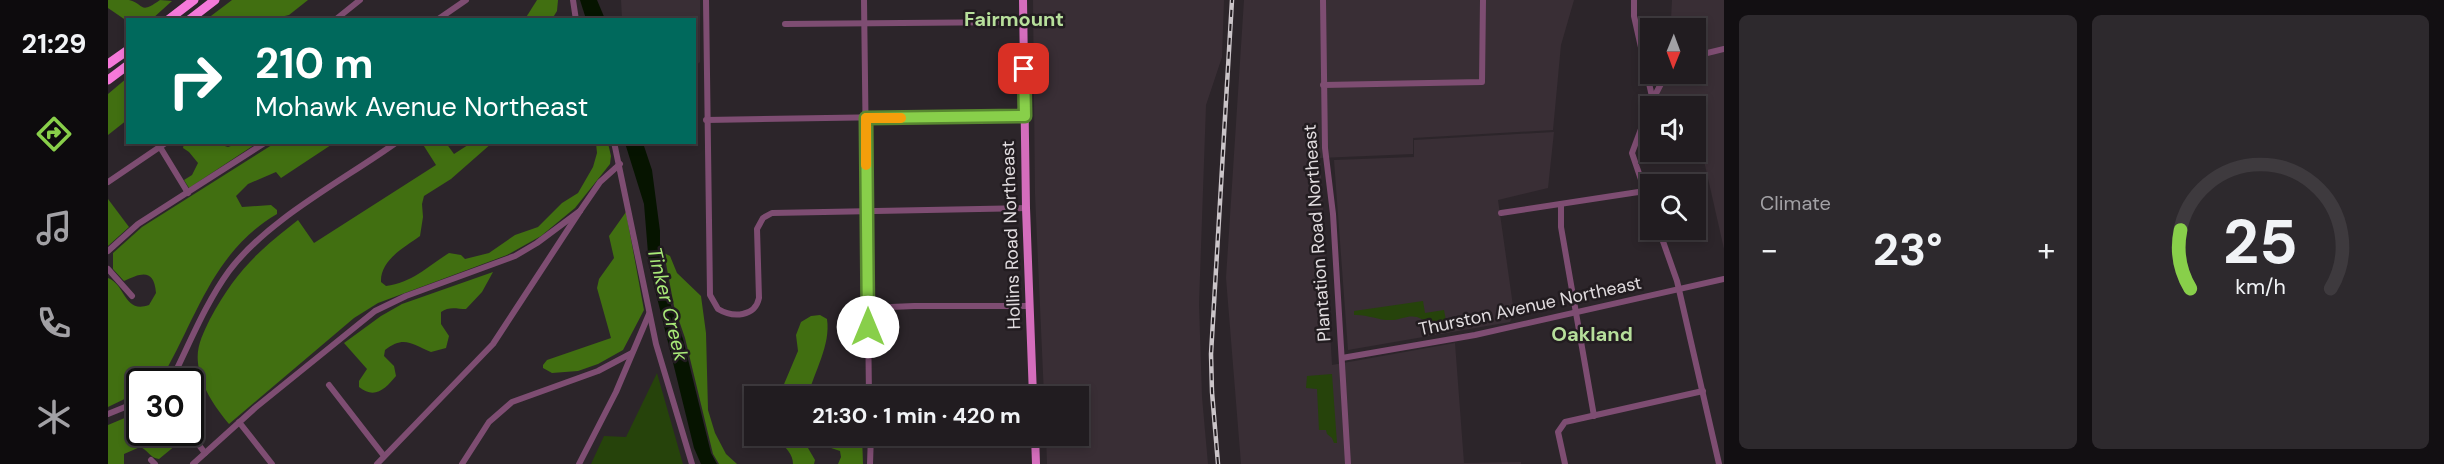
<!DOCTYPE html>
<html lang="en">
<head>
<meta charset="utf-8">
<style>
	body { margin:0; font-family:"DM Sans",sans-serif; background:#2d292d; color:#f1f3f6; height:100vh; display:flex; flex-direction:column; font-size:22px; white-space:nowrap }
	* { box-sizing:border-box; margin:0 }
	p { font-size:20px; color:#a2a1a5 }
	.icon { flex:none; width:33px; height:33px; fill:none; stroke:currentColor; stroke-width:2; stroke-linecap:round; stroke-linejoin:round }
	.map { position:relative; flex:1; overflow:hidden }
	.drawer { display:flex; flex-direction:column; gap:15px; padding:15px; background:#120f12; width:720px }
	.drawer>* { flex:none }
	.banner { position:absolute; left:18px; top:18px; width:570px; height:126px; border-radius:0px; box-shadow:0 3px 9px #0003,0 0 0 2px #3e3a3e; background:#00695c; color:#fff; overflow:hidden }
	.needle { width:39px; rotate:181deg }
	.controls { position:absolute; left:1532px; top:18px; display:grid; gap:12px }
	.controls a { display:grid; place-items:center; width:66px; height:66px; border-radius:0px; background:#211c20; box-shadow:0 3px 9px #0003,0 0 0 2px #3e3a3e; font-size:30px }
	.speed { position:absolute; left:18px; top:368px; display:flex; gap:12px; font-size:30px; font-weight:700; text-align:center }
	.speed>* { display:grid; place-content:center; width:78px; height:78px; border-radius:50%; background:#211c20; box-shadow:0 3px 9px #0003,0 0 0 2px #3e3a3e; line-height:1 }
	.speed .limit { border:3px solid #111; border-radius:9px; background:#fff; color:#111 }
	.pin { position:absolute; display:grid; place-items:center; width:51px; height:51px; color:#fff; margin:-26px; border-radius:12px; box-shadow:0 3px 9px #0006 }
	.me { position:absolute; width:66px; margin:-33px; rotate:0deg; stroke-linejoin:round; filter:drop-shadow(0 0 4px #0008) }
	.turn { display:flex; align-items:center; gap:21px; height:126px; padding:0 30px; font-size:27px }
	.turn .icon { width:78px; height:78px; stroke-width:2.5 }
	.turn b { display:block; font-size:42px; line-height:51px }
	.big { font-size:45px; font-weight:700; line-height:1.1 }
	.drawer .card { flex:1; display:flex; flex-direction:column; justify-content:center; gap:9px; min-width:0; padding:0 21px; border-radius:9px; background:#2d292d }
	.drawer .dial { align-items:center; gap:0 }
	.dial svg { height:156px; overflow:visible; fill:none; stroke:#3e3a3e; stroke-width:7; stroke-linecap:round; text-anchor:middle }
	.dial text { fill:#f1f3f6; stroke:none }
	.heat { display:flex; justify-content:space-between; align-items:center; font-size:33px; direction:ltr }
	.drawer .tiles { flex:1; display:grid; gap:15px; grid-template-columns:repeat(2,1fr) }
	.trip { position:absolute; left:636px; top:386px; width:345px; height:60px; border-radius:0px; background:#211c20; box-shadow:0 3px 9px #0003,0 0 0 2px #3e3a3e; font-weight:700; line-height:60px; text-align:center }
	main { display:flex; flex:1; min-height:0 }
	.menu { display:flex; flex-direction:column; width:108px; justify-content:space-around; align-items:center; background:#0d0b0d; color:#a2a1a5 }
	.menu .icon { width:42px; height:42px }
	.menu .active { color:#88cf4a }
	.menu b { font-size:27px; color:#f1f3f6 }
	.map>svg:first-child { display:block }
</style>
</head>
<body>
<main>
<nav class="menu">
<b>21:29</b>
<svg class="icon active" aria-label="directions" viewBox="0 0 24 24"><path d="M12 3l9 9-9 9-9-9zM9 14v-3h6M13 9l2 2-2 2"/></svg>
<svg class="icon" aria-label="music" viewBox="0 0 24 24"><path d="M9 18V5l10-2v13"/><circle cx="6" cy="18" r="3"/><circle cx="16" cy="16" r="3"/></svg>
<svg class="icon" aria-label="phone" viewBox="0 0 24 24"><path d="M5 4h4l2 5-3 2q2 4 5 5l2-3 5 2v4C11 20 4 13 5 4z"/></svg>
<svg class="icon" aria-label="climate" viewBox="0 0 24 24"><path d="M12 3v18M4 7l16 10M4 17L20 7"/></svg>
</nav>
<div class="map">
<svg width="1616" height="464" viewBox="0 0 1616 464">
	<rect width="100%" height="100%" fill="#2c252a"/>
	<g fill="#392e35">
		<polygon points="513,0 592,0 592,62 587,66 586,20 514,19"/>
		<polygon points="925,0 1116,0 1114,57 1098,105 1091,304 1094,397 1100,464 939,464 938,435 970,435 970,396 936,396 927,194"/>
		<polygon points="1136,0 1466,0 1453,45 1445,130 1305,138 1305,154 1212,158 1224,365 1347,343 1356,463 1413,462 1413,464 1133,464 1118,278"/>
		<polygon points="1564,0 1616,0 1616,249 1587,121 1587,106 1558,106 1553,103 1546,74 1587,74 1587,28 1542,28 1542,55 1534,19 1563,19"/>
		<polygon points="1446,132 1440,188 1390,200 1406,313 1402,322 1240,350 1226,160 1306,157 1306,140"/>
	</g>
	<g fill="#26430b">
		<path d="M1315 301 1317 313 1336 310 1340 331C1327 329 1320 321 1309 317 1300 315 1294 319 1285 320 1272 321 1259 314 1246 315V311Z"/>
		<polygon points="549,373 575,464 483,464 496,436 518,437"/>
		<polygon points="1224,374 1229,443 1226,443 1224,438 1219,434 1218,430 1211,430 1209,389 1198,388 1199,376"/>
	</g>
	<g fill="#416f11">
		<path d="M0 0C6 0 15 0 21 0 37 4 31 15 52 0L64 1 44 19 19 21 0 8Z"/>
		<polygon points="124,0 200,0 181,15 164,19 99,19"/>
		<polygon points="429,0 450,0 449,11 444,19 417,19"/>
		<polygon points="19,78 19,120 0,135 0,94"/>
		<polygon points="76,143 107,143 120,147 131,143 149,143 81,188 76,180 84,175 90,163 81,152 75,148"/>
		<path d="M167 143H226L173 178 168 172 140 184 128 196 134 207 163 205 169 210V214C106 251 90 314 56 374L48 381H32L31 392 0 407V278C18 285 16 314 41 305L48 293C46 268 33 273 16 281L5 269V253L34 227Z"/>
		<path d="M314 143H338L346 154 363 143H384L343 179 316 196 314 204 315 217 312 236C297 247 272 260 273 282L278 286C304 283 320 266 341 253L353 255 357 259 381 253 407 235 430 227 454 203 470 193 485 167 489 153 488 143H500L503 156 502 164 467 208 433 236 399 255 270 303 246 318 121 424C107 407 92 386 90 363 88 346 95 334 102 319 128 271 148 253 190 220L206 243 328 165Z"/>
		<polygon points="0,199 21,227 0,246"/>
		<polygon points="518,212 536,310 515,350 490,364 470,371 444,373 435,368 435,365 439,360 503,338 489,288 491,279 506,258 501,236"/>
		<polygon points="556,253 562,256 569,273 593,296 598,333 600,410 607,433 618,454 629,464 611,464 605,454 577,338 566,306"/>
		<path d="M385 272 374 292 358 309C349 309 341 306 333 312V324L341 336 338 348 323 352C304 344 296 335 277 350L276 356 286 366 288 376C278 388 267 400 251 387V381L259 369 236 343 273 316 294 304Z"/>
		<path d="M712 315 719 319C723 345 706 372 700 396H671L690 351 688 335 693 322 703 316Z"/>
		<path d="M31 412 32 432H76L79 436 51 459C42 458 40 450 32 447L16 454V464H0V425Z"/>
		<path d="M669 435H696L700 448 707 460 706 464H685C685 454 678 448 671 441Z"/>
		<polygon points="705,435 754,435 755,464 730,464 733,457 732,451 711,444"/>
	</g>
	<g fill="#061400">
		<polygon points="472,0 489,0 497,19 478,19"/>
		<polygon points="517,143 535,143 544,170 552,231 552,250 563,306 575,339 603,453 609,464 593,464 586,448 541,265 536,204"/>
	</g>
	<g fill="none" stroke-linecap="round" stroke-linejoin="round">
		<g stroke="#7e4d72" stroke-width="6">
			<polyline points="465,0 468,20"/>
			<path d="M598 0 602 295 610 309C625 318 647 317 651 298L649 229 655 218 664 213 918 208"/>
			<polyline points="756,0 761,396"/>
			<polyline points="1215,0 1217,148 1225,214 1240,464"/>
			<polyline points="1526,0 1526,16 1545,101"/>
			<polyline points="227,20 252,0"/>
			<polyline points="329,20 358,0"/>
			<polyline points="677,24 915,22"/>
			<polyline points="1587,56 1616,49"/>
			<polyline points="1215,85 1374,82 1375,0"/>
			<polyline points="598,120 917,115"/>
			<polyline points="506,142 548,344 584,464"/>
			<polyline points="52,147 80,193"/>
			<polyline points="0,182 59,142"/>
			<polyline points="1453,204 1453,227 1486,416"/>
			<polyline points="1542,206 1524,153 1542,105 1558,74"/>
			<polyline points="1393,213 1537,191"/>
			<polyline points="1551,230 1569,281 1611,464"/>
			<polyline points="0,251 30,224 158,142"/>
			<polyline points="0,269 24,296"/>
			<polyline points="760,308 806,306 922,306"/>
			<polyline points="1234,358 1367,335 1616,279"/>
			<path d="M63 381C81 345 97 304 121 271 160 219 236 180 289 142"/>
			<polyline points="221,385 276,456"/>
			<polyline points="0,414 32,401"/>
			<polyline points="131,422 164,464"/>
			<polyline points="81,432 97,453"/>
			<polyline points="43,460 47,464"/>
			<polyline points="85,464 147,408 267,311 298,296 407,256 429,243 472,211"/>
			<polyline points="269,464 385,344 472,211 492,182 512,164"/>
			<polyline points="354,464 381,422 404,402 490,371 524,353"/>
			<polyline points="471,464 508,392 541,314"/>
			<polyline points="762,464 763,435"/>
			<polyline points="1457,464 1450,432 1457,422 1595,391"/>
		</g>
		<g stroke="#d46dbc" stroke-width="8">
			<polyline points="915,0 918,208 925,396"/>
			<polyline points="927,435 928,464"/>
		</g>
		<g stroke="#f679da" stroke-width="9">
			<polyline points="60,20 86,0"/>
			<polyline points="81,20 107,0"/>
			<polyline points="0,64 20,50"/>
			<polyline points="0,80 20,65"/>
		</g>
		<defs>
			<polyline id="rail" points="1110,464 1104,392 1103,354 1124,0"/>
		</defs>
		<use href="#rail" stroke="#cac4c8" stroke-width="4.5"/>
		<use href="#rail" stroke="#221c20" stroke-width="2" stroke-dasharray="7" stroke-linecap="butt"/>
	</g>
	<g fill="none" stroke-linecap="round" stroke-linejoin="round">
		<defs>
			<polyline id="route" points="760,327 758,118 917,116 916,69"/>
		</defs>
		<use href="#route" stroke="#588730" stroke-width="15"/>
		<use href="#route" stroke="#88cf4a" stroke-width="10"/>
		<polyline stroke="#f59e0b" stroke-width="10" points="758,165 758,118 793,118"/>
	</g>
	<g text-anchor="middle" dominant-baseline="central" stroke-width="5" stroke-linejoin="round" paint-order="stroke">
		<g font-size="18" fill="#e1dcdf" stroke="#221c20">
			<text transform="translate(1209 233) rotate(-94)">Plantation Road Northeast</text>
			<text transform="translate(903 235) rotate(-92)">Hollins Road Northeast</text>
			<text transform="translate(1422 306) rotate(-12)">Thurston Avenue Northeast</text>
		</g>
		<g font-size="20" font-weight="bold" fill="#b7df9b" stroke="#221c20">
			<text x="906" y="19">Fairmount</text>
			<text x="1484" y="334">Oakland</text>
		</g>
		<g font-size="20" font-style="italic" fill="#a9ea78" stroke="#221c20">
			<text transform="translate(560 304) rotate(76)">Tinker Creek</text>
		</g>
	</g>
</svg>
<div class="controls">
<a><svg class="needle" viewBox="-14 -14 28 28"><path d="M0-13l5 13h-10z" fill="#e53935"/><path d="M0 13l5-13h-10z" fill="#a2a1a5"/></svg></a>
<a><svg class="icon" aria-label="sound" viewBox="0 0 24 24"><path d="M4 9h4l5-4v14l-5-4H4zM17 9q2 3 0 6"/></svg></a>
<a><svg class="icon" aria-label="search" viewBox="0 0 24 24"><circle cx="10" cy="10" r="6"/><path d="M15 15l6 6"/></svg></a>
</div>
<div class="speed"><div class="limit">30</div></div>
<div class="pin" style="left:916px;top:69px;background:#d93025"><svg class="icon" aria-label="arrive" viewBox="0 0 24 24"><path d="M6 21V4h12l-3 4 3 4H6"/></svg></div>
<svg class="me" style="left:760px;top:327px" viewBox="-20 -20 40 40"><circle r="19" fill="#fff"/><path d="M0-13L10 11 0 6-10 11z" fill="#88cf4a"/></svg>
<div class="trip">21:30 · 1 min · 420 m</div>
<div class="banner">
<div class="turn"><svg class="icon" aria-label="right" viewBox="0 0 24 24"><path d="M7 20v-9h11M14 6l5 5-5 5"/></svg><div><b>210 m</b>Mohawk Avenue Northeast</div></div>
</div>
</div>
<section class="drawer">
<div class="tiles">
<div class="card"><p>Climate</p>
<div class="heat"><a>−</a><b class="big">23°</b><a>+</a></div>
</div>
<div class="card dial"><svg viewBox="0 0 100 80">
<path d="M14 69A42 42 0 1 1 86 69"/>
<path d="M14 69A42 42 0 0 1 9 39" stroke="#88cf4a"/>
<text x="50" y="56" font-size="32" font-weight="700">25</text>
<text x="50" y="72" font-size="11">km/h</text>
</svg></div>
</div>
</section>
</main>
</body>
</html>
